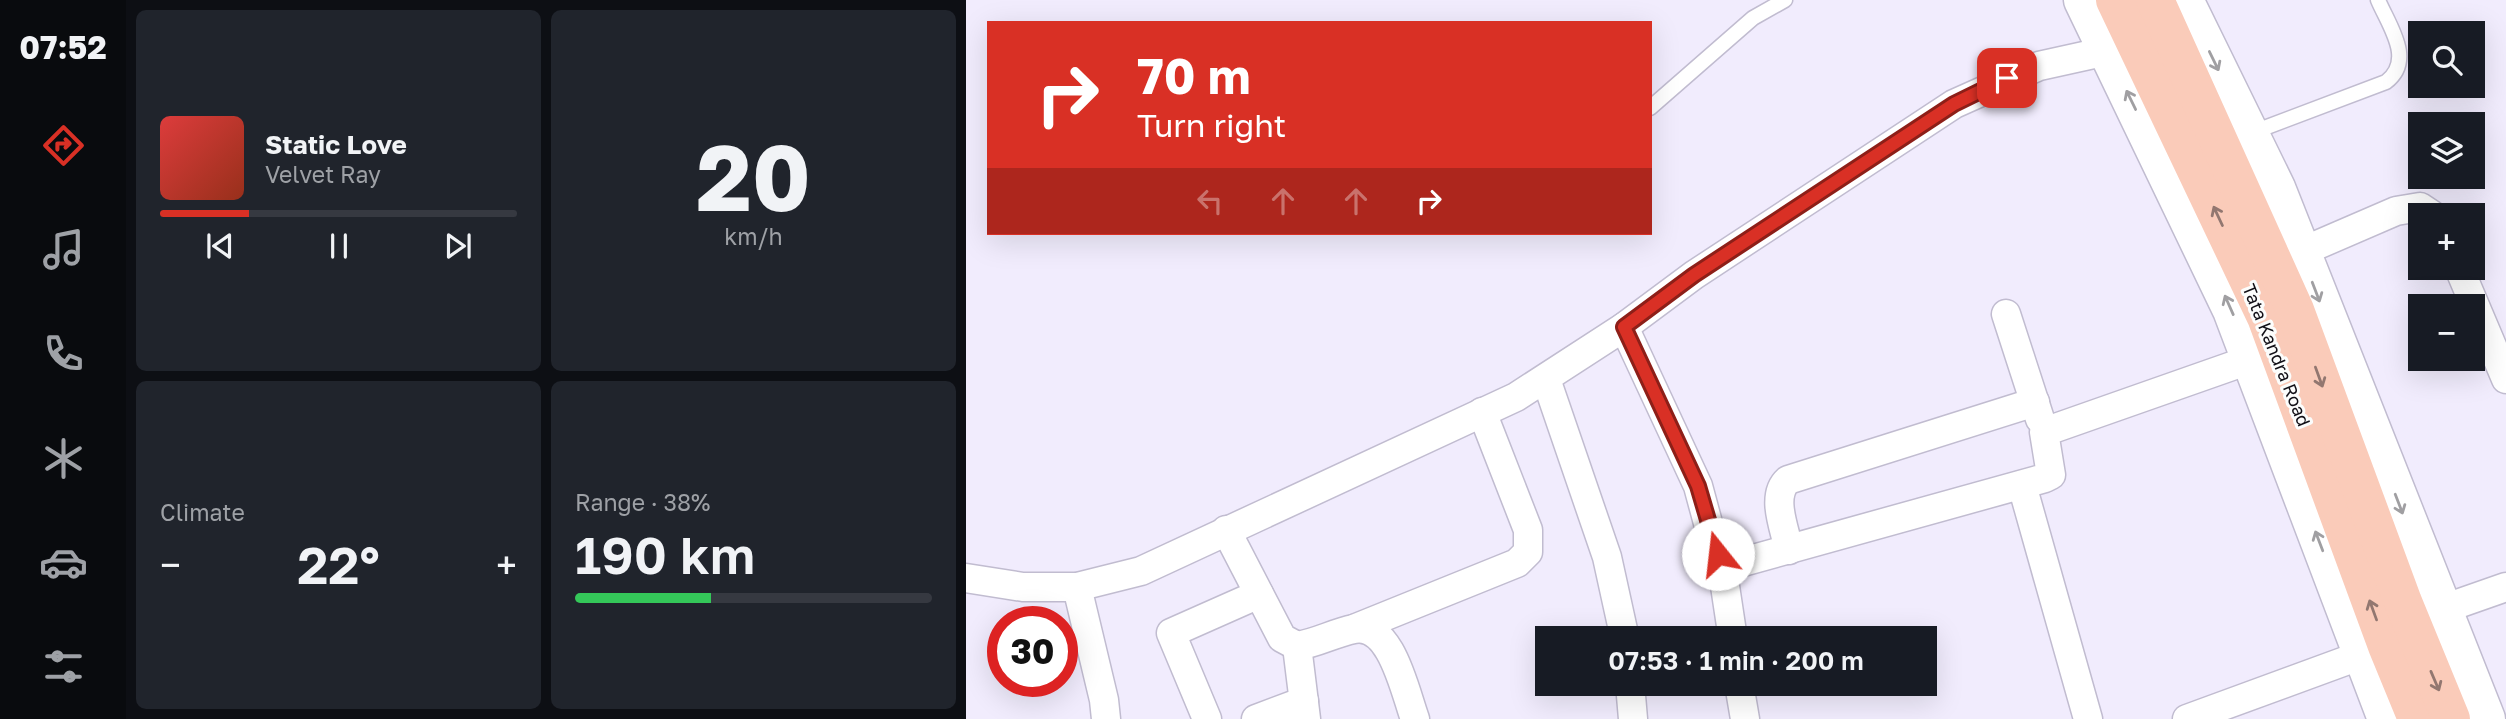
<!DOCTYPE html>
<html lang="en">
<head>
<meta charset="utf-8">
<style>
	body { margin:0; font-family:"Golos Text",sans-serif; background:#20242c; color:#f1f3f6; height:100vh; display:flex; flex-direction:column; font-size:26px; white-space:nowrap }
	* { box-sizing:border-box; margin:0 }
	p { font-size:23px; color:#9ea1a6 }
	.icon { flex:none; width:38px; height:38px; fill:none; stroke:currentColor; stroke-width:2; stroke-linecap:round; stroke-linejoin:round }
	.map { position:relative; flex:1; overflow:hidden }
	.panel { display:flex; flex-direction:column; gap:10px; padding:10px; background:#0d0f14; width:840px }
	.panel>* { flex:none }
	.banner { position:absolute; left:21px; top:21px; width:665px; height:214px; border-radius:0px; box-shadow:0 7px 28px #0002; background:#d93025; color:#fff; overflow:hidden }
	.controls { position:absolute; left:1442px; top:21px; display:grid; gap:14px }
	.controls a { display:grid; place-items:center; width:77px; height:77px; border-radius:0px; background:#171b24; box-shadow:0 7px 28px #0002; font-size:35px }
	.speed { position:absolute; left:21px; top:606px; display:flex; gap:14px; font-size:35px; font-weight:700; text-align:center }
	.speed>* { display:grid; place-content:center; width:91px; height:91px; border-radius:50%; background:#171b24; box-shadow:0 7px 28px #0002; line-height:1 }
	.speed .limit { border:10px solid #d22; background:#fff; color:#111 }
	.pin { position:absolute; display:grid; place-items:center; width:60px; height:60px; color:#fff; margin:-30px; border-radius:14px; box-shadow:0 4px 10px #0006 }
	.me { position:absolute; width:77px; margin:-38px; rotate:344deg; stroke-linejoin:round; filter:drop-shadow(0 0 5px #0008) }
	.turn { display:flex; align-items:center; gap:24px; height:147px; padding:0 35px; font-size:32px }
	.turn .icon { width:91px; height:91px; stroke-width:2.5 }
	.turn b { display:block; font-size:49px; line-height:60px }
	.lanes { display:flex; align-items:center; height:66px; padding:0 35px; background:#0003; justify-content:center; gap:35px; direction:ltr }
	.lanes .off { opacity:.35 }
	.big { font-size:52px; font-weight:600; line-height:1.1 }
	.panel .tile { flex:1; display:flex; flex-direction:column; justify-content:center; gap:10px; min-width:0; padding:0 24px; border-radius:10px; background:#20242c }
	.panel .dial { align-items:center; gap:0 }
	.dial b { font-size:91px; line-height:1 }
	.song { display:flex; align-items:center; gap:21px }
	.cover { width:84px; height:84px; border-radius:10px; background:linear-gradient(135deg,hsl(0 70% 55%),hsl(10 70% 35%)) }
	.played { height:7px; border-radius:4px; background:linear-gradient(90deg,#d93025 25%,#363941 25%) }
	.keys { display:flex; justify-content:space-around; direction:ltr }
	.heat { display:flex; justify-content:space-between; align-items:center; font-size:38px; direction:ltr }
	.charge { height:10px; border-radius:5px; background:linear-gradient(90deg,#34c759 38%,#363941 0) }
	.panel .tiles { flex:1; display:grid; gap:10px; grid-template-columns:repeat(2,1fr) }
	.trip { position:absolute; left:569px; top:626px; width:402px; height:70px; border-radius:0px; background:#171b24; box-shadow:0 7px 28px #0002; font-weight:600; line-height:70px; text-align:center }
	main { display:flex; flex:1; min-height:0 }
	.dock { display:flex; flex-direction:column; width:126px; justify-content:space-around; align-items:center; background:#090b0e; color:#9ea1a6 }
	.dock .icon { width:49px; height:49px }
	.dock .selected { color:#d93025 }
	.dock b { font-size:32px; color:#f1f3f6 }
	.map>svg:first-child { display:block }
</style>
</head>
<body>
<main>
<nav class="dock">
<b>07:52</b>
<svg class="icon selected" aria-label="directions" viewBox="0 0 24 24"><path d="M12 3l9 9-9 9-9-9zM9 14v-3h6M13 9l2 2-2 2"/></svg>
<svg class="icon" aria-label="music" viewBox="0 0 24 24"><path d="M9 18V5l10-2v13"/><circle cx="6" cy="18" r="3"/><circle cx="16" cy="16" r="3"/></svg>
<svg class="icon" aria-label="phone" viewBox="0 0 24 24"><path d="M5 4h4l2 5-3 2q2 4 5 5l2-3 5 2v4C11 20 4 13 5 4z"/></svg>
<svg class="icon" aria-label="climate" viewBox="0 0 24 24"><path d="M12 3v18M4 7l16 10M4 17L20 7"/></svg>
<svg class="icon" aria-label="car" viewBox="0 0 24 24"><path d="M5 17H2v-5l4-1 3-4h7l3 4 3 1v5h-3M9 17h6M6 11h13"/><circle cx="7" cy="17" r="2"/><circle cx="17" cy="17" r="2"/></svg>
<svg class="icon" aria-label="filters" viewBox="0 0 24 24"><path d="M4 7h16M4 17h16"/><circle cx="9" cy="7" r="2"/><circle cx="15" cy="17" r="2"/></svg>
</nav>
<section class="panel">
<div class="tiles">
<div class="tile">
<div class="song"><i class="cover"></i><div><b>Static Love</b><p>Velvet Ray</p></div></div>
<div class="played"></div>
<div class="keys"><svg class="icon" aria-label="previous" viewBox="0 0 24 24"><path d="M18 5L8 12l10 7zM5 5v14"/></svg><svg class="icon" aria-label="pause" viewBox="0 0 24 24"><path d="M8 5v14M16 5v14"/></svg><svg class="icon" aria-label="next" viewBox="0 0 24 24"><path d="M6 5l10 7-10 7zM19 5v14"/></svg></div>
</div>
<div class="tile dial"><b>20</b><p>km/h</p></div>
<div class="tile"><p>Climate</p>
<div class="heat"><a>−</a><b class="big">22°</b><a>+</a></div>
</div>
<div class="tile"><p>Range · 38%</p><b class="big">190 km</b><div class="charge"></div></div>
</div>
</section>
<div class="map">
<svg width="1540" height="719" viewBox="0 0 1540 719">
	<rect width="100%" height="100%" fill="#f1ecfd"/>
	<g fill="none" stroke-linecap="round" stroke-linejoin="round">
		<defs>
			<g id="lane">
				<polyline points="684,108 787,18 819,0"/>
				<path d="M1285 133 1420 82C1449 60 1423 26 1412 0"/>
			</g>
			<g id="street">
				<polyline points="1335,252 1430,211 1454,207 1466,215"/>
				<polyline points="1493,268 1540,379"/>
				<polyline points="1040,314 1074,419"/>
				<polyline points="658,327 732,486 759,586 767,639"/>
				<polyline points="580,379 641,557 659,639"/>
				<polyline points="1056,485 1122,719"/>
				<path d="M260 530 316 638 331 646C351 643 368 633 388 629 425 621 439 692 449 719"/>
				<path d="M823 550C819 529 804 496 822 480L1069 402"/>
				<polyline points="755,568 1079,478 1085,475 1078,432 1303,353"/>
				<polyline points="0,578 57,587 111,587 175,571 550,397 658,327 728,275 988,104 1073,66 1141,51"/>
				<polyline points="111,587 138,700 140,719"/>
				<polyline points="1460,615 1540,587"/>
				<polyline points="390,628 551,563 562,552 562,530 516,412"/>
				<polyline points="331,646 340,719"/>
				<polyline points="664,684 667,719"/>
				<polyline points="773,684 779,719"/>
				<polyline points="241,719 205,633 293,594"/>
				<polyline points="290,719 338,701"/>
				<polyline points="1221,719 1412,649"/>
			</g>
			<g id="secondary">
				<polyline points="1117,0 1266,310 1421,719"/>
				<polyline points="1218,0 1310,188 1520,719"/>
			</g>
			<g id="primary">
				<polyline points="1149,0 1300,317 1421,646 1451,719"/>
				<polyline points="1189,0 1329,310 1437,602 1485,719"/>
			</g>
		</defs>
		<use href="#lane" stroke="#c1bcd0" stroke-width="17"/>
		<use href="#street" stroke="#c1bcd0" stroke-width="31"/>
		<use href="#secondary" stroke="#c1bcd0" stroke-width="41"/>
		<use href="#primary" stroke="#d4d4d5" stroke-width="41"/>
		<use href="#lane" stroke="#fff" stroke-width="14"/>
		<use href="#street" stroke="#fff" stroke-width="28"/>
		<use href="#secondary" stroke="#fff" stroke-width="38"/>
		<use href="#primary" stroke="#facbb9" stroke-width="38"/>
	</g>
	<defs><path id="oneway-shaft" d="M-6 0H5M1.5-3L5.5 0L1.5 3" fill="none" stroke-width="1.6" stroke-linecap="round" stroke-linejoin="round" transform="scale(1.75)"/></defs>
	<g stroke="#a09fa2">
		<use href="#oneway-shaft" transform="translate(1248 61) rotate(64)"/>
		<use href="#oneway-shaft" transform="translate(1165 100) rotate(-116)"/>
		<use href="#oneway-shaft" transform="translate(1350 292) rotate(69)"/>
		<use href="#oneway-shaft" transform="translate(1263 305) rotate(-114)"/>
		<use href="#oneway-shaft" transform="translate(1433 504) rotate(69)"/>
		<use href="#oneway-shaft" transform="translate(1353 541) rotate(-111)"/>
	</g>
	<g stroke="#927770">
		<use href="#oneway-shaft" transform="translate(1252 216) rotate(-115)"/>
		<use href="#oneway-shaft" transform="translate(1353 377) rotate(70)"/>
		<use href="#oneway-shaft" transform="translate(1407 610) rotate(-110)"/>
		<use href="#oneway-shaft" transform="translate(1469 681) rotate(67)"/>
	</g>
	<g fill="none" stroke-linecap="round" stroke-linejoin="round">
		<defs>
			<polyline id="route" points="752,554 732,486 658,327 728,275 988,104 1041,78"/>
		</defs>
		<use href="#route" stroke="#8d1f18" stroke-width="18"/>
		<use href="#route" stroke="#d93025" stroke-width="12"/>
	</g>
	<g text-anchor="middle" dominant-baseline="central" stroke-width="6" stroke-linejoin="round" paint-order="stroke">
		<g font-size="18" fill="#121017" stroke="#fcfdfc">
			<text transform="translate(1311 355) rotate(68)">Tata Kandra Road</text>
		</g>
	</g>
</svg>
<div class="controls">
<a><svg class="icon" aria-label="search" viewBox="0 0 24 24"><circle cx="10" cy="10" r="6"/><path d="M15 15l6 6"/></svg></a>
<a><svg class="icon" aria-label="layers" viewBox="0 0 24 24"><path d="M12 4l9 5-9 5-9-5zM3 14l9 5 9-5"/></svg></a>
<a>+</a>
<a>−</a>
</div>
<div class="speed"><div class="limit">30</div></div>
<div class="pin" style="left:1041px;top:78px;background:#d93025"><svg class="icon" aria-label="arrive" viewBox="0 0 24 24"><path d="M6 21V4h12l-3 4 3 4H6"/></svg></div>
<svg class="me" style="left:752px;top:554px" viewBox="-20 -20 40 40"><circle r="19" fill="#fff"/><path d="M0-13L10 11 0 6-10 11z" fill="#d93025"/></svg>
<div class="trip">07:53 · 1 min · 200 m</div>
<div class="banner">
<div class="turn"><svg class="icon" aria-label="right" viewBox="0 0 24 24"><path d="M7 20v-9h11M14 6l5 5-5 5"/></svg><div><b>70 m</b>Turn right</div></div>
<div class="lanes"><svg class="icon off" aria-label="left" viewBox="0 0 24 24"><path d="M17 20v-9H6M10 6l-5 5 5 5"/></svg><svg class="icon off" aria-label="ahead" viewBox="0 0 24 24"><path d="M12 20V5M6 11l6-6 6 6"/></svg><svg class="icon off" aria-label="ahead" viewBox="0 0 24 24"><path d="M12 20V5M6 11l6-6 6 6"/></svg><svg class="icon" aria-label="right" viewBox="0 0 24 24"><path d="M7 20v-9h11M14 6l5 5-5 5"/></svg></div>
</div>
</div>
</main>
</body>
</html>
